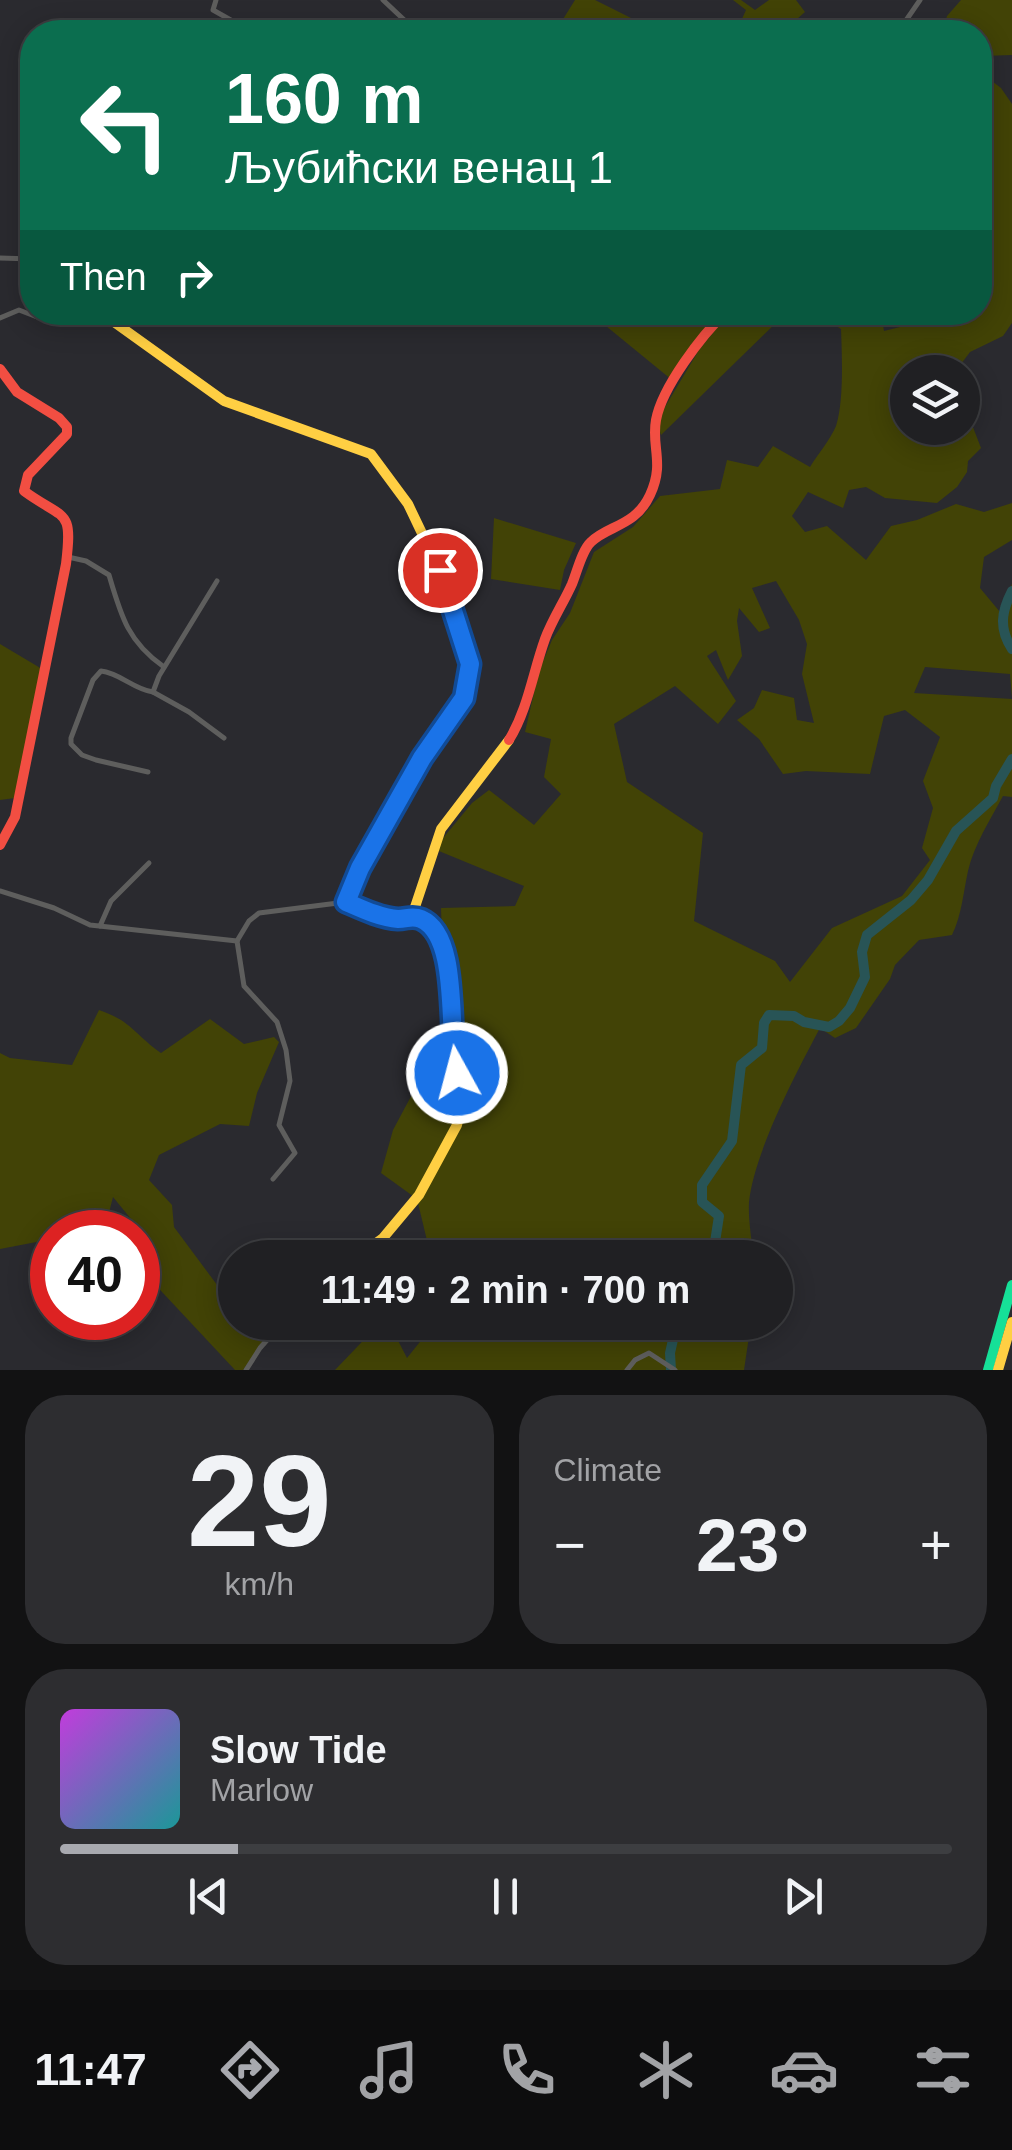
<!DOCTYPE html>
<html lang="en">
<head>
<meta charset="utf-8">
<style>
	body { margin:0; font-family:Helvetica,sans-serif; background:#2d2d30; color:#f1f3f6; height:100vh; display:flex; flex-direction:column; font-size:38px; white-space:nowrap }
	* { box-sizing:border-box; margin:0 }
	p { font-size:32px; color:#a2a3a6 }
	.icon { flex:none; width:55px; height:55px; fill:none; stroke:currentColor; stroke-width:2; stroke-linecap:round; stroke-linejoin:round }
	.map { position:relative; height:1370px; overflow:hidden }
	.drawer { display:flex; flex-direction:column; gap:25px; padding:25px; background:#121213; flex:1 }
	.drawer>* { flex:none }
	.hud { position:absolute; left:20px; top:20px; width:972px; height:305px; border-radius:40px; box-shadow:0 5px 25px #0003,0 0 0 2px #3d3e41; background:#0b6e4f; color:#fff; overflow:hidden }
	.buttons { position:absolute; left:890px; top:355px; display:grid; gap:20px }
	.buttons a { display:grid; place-items:center; width:90px; height:90px; border-radius:50%; background:#202023; box-shadow:0 5px 25px #0003,0 0 0 2px #3d3e41; font-size:50px }
	.speed { position:absolute; left:30px; top:1210px; display:flex; gap:20px; font-size:50px; font-weight:700; text-align:center }
	.speed>* { display:grid; place-content:center; width:130px; height:130px; border-radius:50%; background:#202023; box-shadow:0 5px 25px #0003,0 0 0 2px #3d3e41; line-height:1 }
	.speed .limit { border:15px solid #d22; background:#fff; color:#111 }
	.pin { position:absolute; display:grid; place-items:center; width:85px; height:85px; color:#fff; margin:-42px; border:5px solid #fff; border-radius:50%; box-shadow:0 2px 10px #0007 }
	.me { position:absolute; width:110px; margin:-55px; rotate:353deg; stroke-linejoin:round; filter:drop-shadow(0 0 8px #0008) }
	.turn { display:flex; align-items:center; gap:35px; height:210px; padding:0 40px; font-size:45px }
	.turn .icon { width:130px; height:130px; stroke-width:2.5 }
	.turn b { display:block; font-size:70px; line-height:85px }
	.then { display:flex; align-items:center; height:95px; padding:0 40px; background:#0003; gap:20px; font-size:38px }
	.big { font-size:75px; font-weight:700; line-height:1.1 }
	.drawer .tile { flex:1; display:flex; flex-direction:column; justify-content:center; gap:15px; min-width:0; padding:0 35px; border-radius:40px; background:#2d2d30 }
	.drawer .dial { align-items:center; gap:0 }
	.dial b { font-size:130px; line-height:1 }
	.song { display:flex; align-items:center; gap:30px }
	.cover { width:120px; height:120px; border-radius:15px; background:linear-gradient(135deg,hsl(290 70% 55%),hsl(180 70% 35%)) }
	.played { height:10px; border-radius:5px; background:linear-gradient(90deg,#a8a9af 20%,#3d3e41 20%) }
	.keys { display:flex; justify-content:space-around; direction:ltr }
	.heat { display:flex; justify-content:space-between; align-items:center; font-size:55px; direction:ltr }
	.drawer .tiles { flex:1; display:grid; gap:25px; grid-template-columns:1fr 1fr }
	.tile:last-child { grid-column:span 2 }
	.trip { position:absolute; left:218px; top:1240px; width:575px; height:100px; border-radius:50px; background:#202023; box-shadow:0 5px 25px #0003,0 0 0 2px #3d3e41; font-weight:700; line-height:100px; text-align:center }
	.menu { display:flex; height:160px; justify-content:space-around; align-items:center; background:#0d0d0e; color:#a2a3a6 }
	.menu .icon { width:70px; height:70px }
	.menu .selected { color:#a8a9af }
	.menu b { font-size:45px; color:#f1f3f6 }
	.map>svg:first-child { display:block }
</style>
</head>
<body>
<div class="map">
<svg width="1012" height="1370" viewBox="0 0 1012 1370">
	<rect width="100%" height="100%" fill="#2a2a2f"/>
	<g fill="#424306" fill-rule="evenodd">
		<polygon points="575,0 595,0 659,32 555,32"/>
		<polygon points="733,0 741,0 755,10 769,0 796,0 805,12 782,32 736,32 746,10"/>
		<polygon points="961,0 1012,0 1012,55 983,56 980,61 980,32 943,32 947,16"/>
		<path d="M980 72 1001 88 1012 104V323L1003 336 970 352 955 372H908V428H962L963 418 971 422 981 448 968 461 967 472 957 487 937 503 885 498 866 487 849 490 843 508 808 492 792 516 805 532 827 526 866 560 891 526 917 520 956 504 984 512 1012 503V540L984 557 980 588 1000 612 1012 584V698L1010 674 925 667 914 693 1012 699V797L1003 796C990 820 974 845 968 871 963 894 962 914 952 935L919 940 895 965 890 979 856 1028 835 1038 820 1028C796 1073 754 1153 749 1202 748 1220 752 1240 753 1257H431L417 1199 381 1173 393 1130 416 1087 429 1031 445 1024 441 908 515 906 524 886 434 849 472 803 489 790 534 825 561 794 544 777 551 739 525 732 539 671 552 640 570 613 594 552 633 527 660 496 720 489 727 460 758 467 773 446 810 467C818 454 830 440 836 426 844 402 842 355 841 329L815 313H881L884 331 908 325 914 313 980 312ZM776 581 799 620 807 644 802 674 814 723 797 720 794 698 762 690 754 708 737 720 759 739 783 774 806 771 870 774 884 716 905 710 940 737 923 781 933 808 922 848 930 860 902 896 832 928 790 982 775 961 694 921 703 833 627 782 614 724 675 686 718 724 736 701 707 656 716 650 728 680 742 656 737 621 739 608 759 632 770 628 752 588Z"/>
		<polygon points="612,313 718,313 672,380 606,326"/>
		<polygon points="729,313 777,312 780,319 661,435 656,422 699,350"/>
		<polygon points="494,518 576,543 564,570 560,590 491,579"/>
		<polygon points="0,644 42,669 15,798 0,800"/>
		<path d="M99 1010C132 1021 135 1035 161 1053L210 1019 244 1044 274 1037 279 1042 257 1093 249 1126 220 1124 159 1155 149 1180 172 1205 174 1227 229 1301 235 1296V1322L277 1323 243 1370H235L148 1277 158 1252 113 1197 104 1232H52V1239L0 1249V1053L10 1058 72 1065Z"/>
		<polygon points="380,1323 389,1323 407,1358 435,1323 751,1323 744,1370 335,1370"/>
	</g>
	<g fill="none" stroke-linecap="round" stroke-linejoin="round">
		<g stroke="#285456" stroke-width="10">
			<path d="M1012 591C1001 612 999 629 1012 649"/>
			<polyline points="708,1258 715,1242 719,1216 702,1202 702,1185 732,1141 741,1065 762,1048 764,1023 769,1015 794,1016 804,1022 829,1027 839,1021 850,1008 865,977 862,952 867,935 911,900 928,880 956,831 993,798 996,786 1012,759"/>
			<polyline points="671,1370 670,1353 677,1322"/>
		</g>
		<g stroke="#5e5e5d" stroke-width="5">
			<polyline points="216,0 213,10 236,23"/>
			<polyline points="383,0 417,32"/>
			<polyline points="898,32 920,0"/>
			<polyline points="0,258 32,259"/>
			<polyline points="0,318 19,310 45,320"/>
			<path d="M68 557 86 561 109 575C121 616 128 642 164 667"/>
			<polyline points="153,692 189,712 224,738"/>
			<path d="M148 772 96 760 82 755 71 744V738L93 680 101 671C120 673 133 689 153 692L159 676 217 581"/>
			<polyline points="0,891 54,908 90,925 237,941"/>
			<polyline points="100,926 111,901 149,863"/>
			<polyline points="237,941 244,986 277,1022 286,1050 290,1081 279,1125 295,1153 273,1179"/>
			<polyline points="237,941 249,921 259,913 346,902 400,919 411,917"/>
			<polyline points="246,1370 260,1348 283,1322"/>
			<polyline points="627,1370 635,1360 649,1353 675,1370"/>
		</g>
		<polyline stroke="#16e098" stroke-width="10" points="988,1370 1012,1285"/>
		<g stroke="#ffcf43" stroke-width="10">
			<polyline points="100,312 224,401 371,454 408,504 440,571 470,664 464,698 422,758 360,868 346,902"/>
			<polyline points="356,1258 383,1238 419,1195 457,1125 466,1091 453,1057 450,990 440,937 428,923 412,916 441,829 509,740"/>
			<polyline points="998,1370 1012,1322"/>
		</g>
		<g stroke="#f24e42" stroke-width="10">
			<path d="M0 369 17 392 59 418 67 427V434L28 475 24 491C65 521 73 507 66 564L15 817 0 845"/>
			<path d="M509 740C528 709 533 672 545 639 552 620 564 602 572 584 577 572 582 550 591 542 608 525 635 527 650 495 665 463 651 447 656 420 662 387 702 335 726 312"/>
		</g>
	</g>
	<g fill="none" stroke-linecap="round" stroke-linejoin="round">
		<defs>
			<path id="route" d="M440 570 470 664 464 698 422 758 360 868 346 902C362 909 381 918 398 919 407 919 412 915 421 919 461 936 447 1036 457 1073"/>
		</defs>
		<use href="#route" stroke="#114b97" stroke-width="25"/>
		<use href="#route" stroke="#1a73e8" stroke-width="18"/>
	</g>
</svg>
<div class="buttons">
<a><svg class="icon" aria-label="layers" viewBox="0 0 24 24"><path d="M12 4l9 5-9 5-9-5zM3 14l9 5 9-5"/></svg></a>
</div>
<div class="speed"><div class="limit">40</div></div>
<div class="pin" style="left:440px;top:570px;background:#d93025"><svg class="icon" aria-label="arrive" viewBox="0 0 24 24"><path d="M6 21V4h12l-3 4 3 4H6"/></svg></div>
<svg class="me" style="left:457px;top:1073px" viewBox="-20 -20 40 40"><circle r="17" fill="#1a73e8" stroke="#fff" stroke-width="3"/><path d="M0-11L8 9 0 5-8 9z" fill="#fff"/></svg>
<div class="trip">11:49 · 2 min · 700 m</div>
<div class="hud">
<div class="turn"><svg class="icon" aria-label="left" viewBox="0 0 24 24"><path d="M17 20v-9H6M10 6l-5 5 5 5"/></svg><div><b>160 m</b>Љубићски венац 1</div></div>
<div class="then">Then<svg class="icon" aria-label="right" viewBox="0 0 24 24"><path d="M7 20v-9h11M14 6l5 5-5 5"/></svg></div>
</div>
</div>
<section class="drawer">
<div class="tiles">
<div class="tile dial"><b>29</b><p>km/h</p></div>
<div class="tile"><p>Climate</p>
<div class="heat"><a>−</a><b class="big">23°</b><a>+</a></div>
</div>
<div class="tile">
<div class="song"><i class="cover"></i><div><b>Slow Tide</b><p>Marlow</p></div></div>
<div class="played"></div>
<div class="keys"><svg class="icon" aria-label="previous" viewBox="0 0 24 24"><path d="M18 5L8 12l10 7zM5 5v14"/></svg><svg class="icon" aria-label="pause" viewBox="0 0 24 24"><path d="M8 5v14M16 5v14"/></svg><svg class="icon" aria-label="next" viewBox="0 0 24 24"><path d="M6 5l10 7-10 7zM19 5v14"/></svg></div>
</div>
</div>
</section>
<nav class="menu">
<b>11:47</b>
<svg class="icon selected" aria-label="directions" viewBox="0 0 24 24"><path d="M12 3l9 9-9 9-9-9zM9 14v-3h6M13 9l2 2-2 2"/></svg>
<svg class="icon" aria-label="music" viewBox="0 0 24 24"><path d="M9 18V5l10-2v13"/><circle cx="6" cy="18" r="3"/><circle cx="16" cy="16" r="3"/></svg>
<svg class="icon" aria-label="phone" viewBox="0 0 24 24"><path d="M5 4h4l2 5-3 2q2 4 5 5l2-3 5 2v4C11 20 4 13 5 4z"/></svg>
<svg class="icon" aria-label="climate" viewBox="0 0 24 24"><path d="M12 3v18M4 7l16 10M4 17L20 7"/></svg>
<svg class="icon" aria-label="car" viewBox="0 0 24 24"><path d="M5 17H2v-5l4-1 3-4h7l3 4 3 1v5h-3M9 17h6M6 11h13"/><circle cx="7" cy="17" r="2"/><circle cx="17" cy="17" r="2"/></svg>
<svg class="icon" aria-label="filters" viewBox="0 0 24 24"><path d="M4 7h16M4 17h16"/><circle cx="9" cy="7" r="2"/><circle cx="15" cy="17" r="2"/></svg>
</nav>
</body>
</html>
